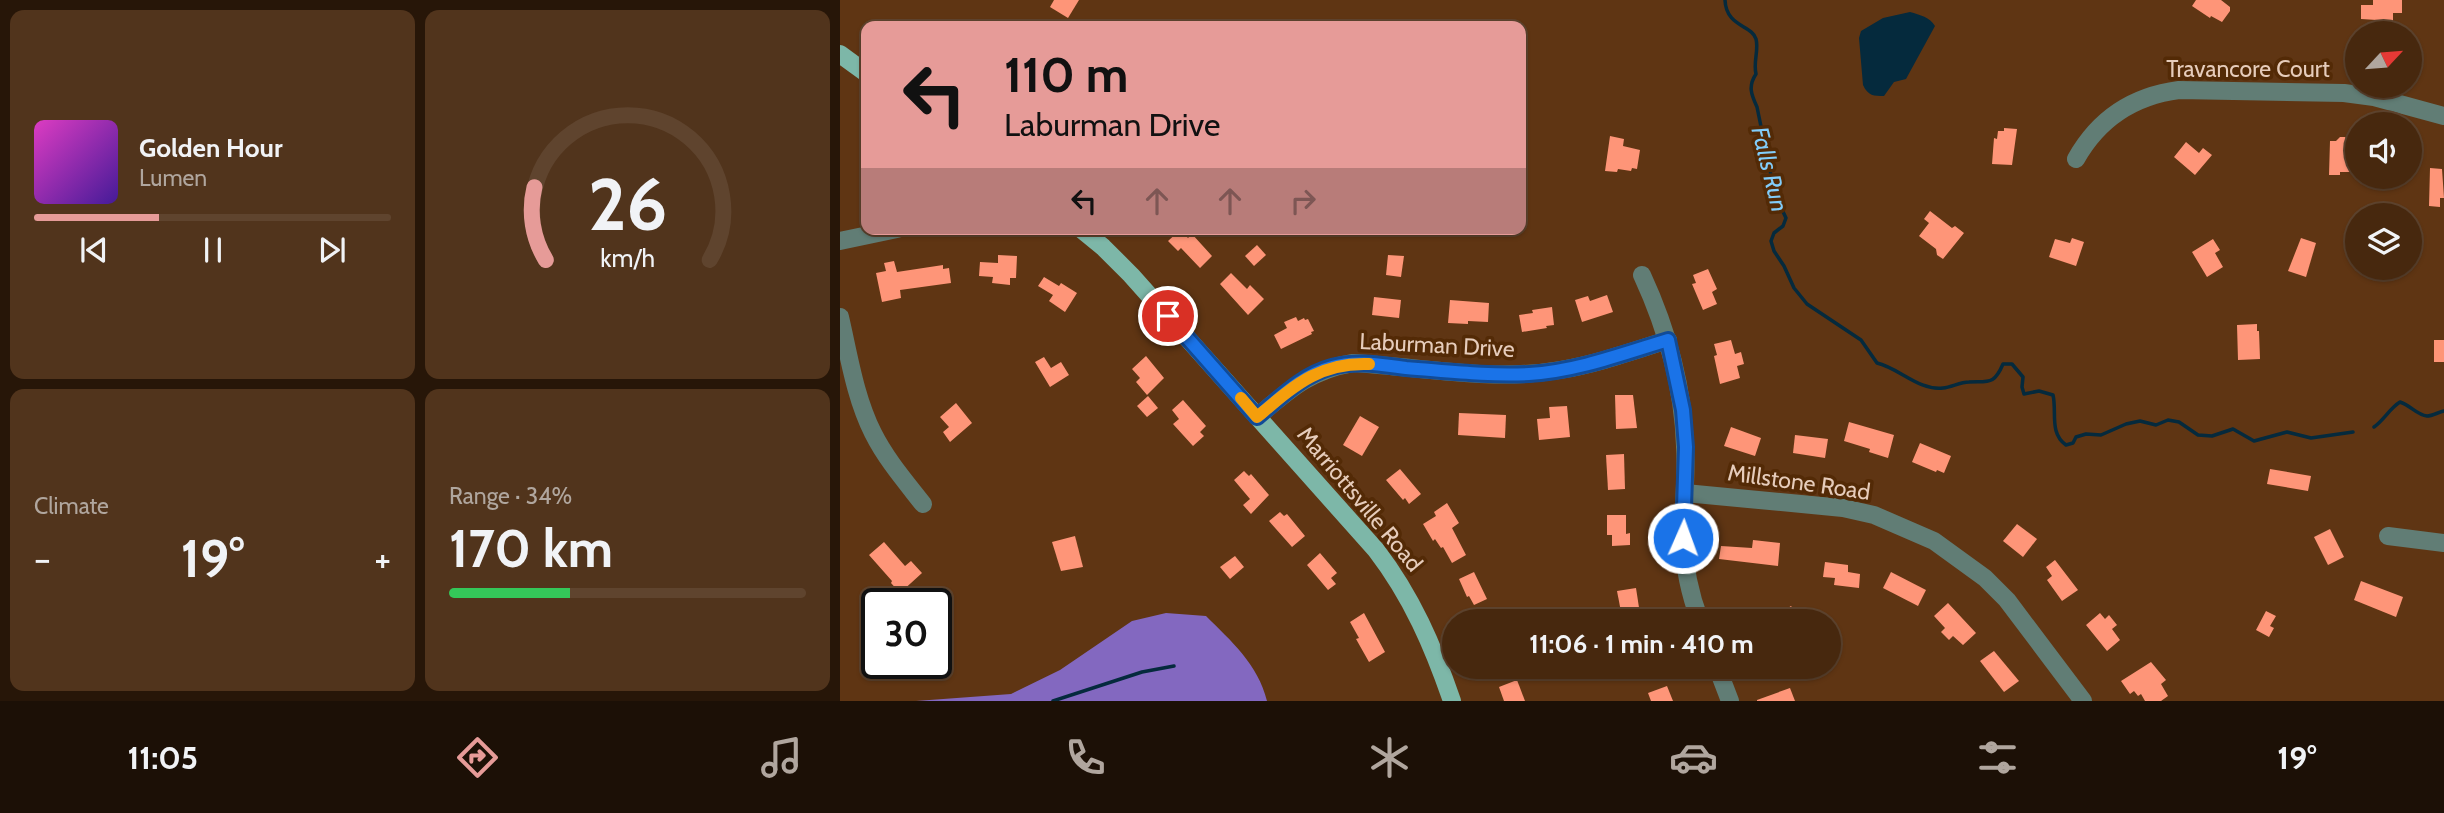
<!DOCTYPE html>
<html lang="en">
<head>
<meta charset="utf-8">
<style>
	body { margin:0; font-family:Cabin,sans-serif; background:#51341c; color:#f1f3f6; height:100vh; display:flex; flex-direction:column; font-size:26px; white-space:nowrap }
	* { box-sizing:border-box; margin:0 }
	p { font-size:23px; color:#b0a69e }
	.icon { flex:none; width:38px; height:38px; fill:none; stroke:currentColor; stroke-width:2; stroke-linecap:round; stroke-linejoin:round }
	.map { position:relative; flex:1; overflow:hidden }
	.side { display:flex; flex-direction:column; gap:10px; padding:10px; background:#271608; width:840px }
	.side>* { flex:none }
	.guide { position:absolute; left:21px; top:21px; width:665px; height:214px; border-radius:14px; box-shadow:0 2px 5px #0004,0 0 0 2px #5f442e; background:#e69b98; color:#111; overflow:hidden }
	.needle { width:46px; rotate:64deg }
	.buttons { position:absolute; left:1505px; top:21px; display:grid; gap:14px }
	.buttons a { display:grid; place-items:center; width:77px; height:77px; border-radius:50%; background:#47280e; box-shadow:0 2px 5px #0004,0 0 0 2px #5f442e; font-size:35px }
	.speed { position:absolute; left:21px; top:588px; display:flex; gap:14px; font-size:35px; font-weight:700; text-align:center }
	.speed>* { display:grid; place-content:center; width:91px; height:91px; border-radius:50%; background:#47280e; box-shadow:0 2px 5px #0004,0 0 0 2px #5f442e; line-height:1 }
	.speed .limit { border:4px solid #111; border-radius:10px; background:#fff; color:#111 }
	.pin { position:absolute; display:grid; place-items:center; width:60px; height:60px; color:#fff; margin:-30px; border:4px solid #fff; border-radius:50%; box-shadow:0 2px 7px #0007 }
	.me { position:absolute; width:77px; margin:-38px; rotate:2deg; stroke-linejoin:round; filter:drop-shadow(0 0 5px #0008) }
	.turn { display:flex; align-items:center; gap:24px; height:147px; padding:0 28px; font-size:32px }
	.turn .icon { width:91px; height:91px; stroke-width:2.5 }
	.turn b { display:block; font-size:49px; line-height:60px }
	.lanes { display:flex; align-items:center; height:66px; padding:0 28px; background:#0003; justify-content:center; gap:35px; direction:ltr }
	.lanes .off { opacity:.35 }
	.big { font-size:52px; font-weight:800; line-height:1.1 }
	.side .card { flex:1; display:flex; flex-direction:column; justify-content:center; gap:10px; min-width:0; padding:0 24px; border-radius:14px; background:#51341c }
	.side .dial { align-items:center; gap:0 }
	.dial svg { height:182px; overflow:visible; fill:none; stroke:#5f442e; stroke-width:7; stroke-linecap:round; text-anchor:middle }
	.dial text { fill:#f1f3f6; stroke:none }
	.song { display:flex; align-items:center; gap:21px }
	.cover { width:84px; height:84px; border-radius:10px; background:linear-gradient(135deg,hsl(310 70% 55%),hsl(260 70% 35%)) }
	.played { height:7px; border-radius:4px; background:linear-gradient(90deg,#e69b98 35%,#5f442e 35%) }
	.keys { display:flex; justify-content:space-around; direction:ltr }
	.heat { display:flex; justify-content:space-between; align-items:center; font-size:38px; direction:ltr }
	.charge { height:10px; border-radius:5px; background:linear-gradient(90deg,#34c759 34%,#5f442e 0) }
	.side .tiles { flex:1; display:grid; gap:10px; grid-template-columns:repeat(2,1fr) }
	.trip { position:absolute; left:602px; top:609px; width:399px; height:70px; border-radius:35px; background:#47280e; box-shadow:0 2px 5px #0004,0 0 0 2px #5f442e; font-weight:800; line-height:70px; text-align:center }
	.tab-bar { display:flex; height:112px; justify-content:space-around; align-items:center; background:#1c1006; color:#b0a69e }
	.tab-bar .icon { width:49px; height:49px }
	.tab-bar .current { color:#e69b98 }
	.tab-bar b { font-size:32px; color:#f1f3f6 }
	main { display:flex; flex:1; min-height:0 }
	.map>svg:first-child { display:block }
</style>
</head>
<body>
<main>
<section class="side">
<div class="tiles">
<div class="card">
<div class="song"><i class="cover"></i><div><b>Golden Hour</b><p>Lumen</p></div></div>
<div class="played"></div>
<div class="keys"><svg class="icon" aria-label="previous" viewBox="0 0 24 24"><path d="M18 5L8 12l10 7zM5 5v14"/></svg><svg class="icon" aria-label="pause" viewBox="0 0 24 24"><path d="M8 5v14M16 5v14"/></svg><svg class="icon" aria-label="next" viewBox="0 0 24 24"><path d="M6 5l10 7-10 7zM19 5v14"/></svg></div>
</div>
<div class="card dial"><svg viewBox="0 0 100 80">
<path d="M14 69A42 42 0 1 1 86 69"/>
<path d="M14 69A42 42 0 0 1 9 37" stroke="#e69b98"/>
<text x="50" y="56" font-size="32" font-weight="700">26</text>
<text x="50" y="72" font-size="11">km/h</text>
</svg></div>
<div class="card"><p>Climate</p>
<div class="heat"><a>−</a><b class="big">19°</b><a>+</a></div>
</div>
<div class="card"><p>Range · 34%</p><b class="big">170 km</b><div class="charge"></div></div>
</div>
</section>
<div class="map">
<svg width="1604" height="701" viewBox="0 0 1604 701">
	<rect width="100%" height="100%" fill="#5f3513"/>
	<path fill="#8368c0" d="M326 613 366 616C391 641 418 664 427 701H76L171 694 220 670 292 621Z"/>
	<path fill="#052a3d" d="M1070 12C1080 15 1090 17 1095 26L1066 79 1054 82 1044 96C1034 96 1028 96 1023 85L1019 38 1021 31 1043 18Z"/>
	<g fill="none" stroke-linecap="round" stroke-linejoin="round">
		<g stroke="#052a3d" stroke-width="3.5">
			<path d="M885 0C886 27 912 25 916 39 919 50 913 62 916 74 908 86 911 94 917 107L935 195 946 218 943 226 934 233 931 241 934 251 944 266 954 288 967 304 1021 340 1037 363C1059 368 1079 391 1103 388 1112 387 1120 382 1129 382 1149 381 1154 385 1163 364H1172L1183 377 1182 387 1184 394 1199 391 1213 395C1217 412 1209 433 1226 445L1233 443 1236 437 1246 434 1261 435 1286 424 1300 421 1316 425 1328 420 1339 422 1358 435 1372 436 1393 429 1414 441 1447 432 1471 438 1513 432"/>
			<path d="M1534 427C1544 420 1550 408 1560 402 1570 405 1577 415 1587 416 1592 416 1599 412 1604 411"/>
			<polyline points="213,701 302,672 334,666"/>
		</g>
	</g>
	<g fill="#fe9578">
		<polygon points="214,0 239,0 228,18 210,7"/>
		<polygon points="1356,0 1381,0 1390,7 1390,11 1382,22 1371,16 1370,18 1352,6"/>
		<polygon points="1533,0 1562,0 1562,13 1553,13 1553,21 1521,19 1521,5 1533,5"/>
		<polygon points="1164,128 1177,129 1172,165 1152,164 1154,138 1157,139 1158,131 1164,131"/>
		<polygon points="770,136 784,139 783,146 800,150 797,169 792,168 791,171 778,169 777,172 765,171"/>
		<polygon points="1500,137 1505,137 1510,142 1517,142 1517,172 1500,172 1500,175 1489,175 1490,141 1496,141"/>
		<polygon points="1346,142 1359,153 1363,148 1372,155 1355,175 1334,157"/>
		<polygon points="1590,168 1602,169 1604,198 1600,198 1600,207 1589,206"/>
		<polygon points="1090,211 1112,228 1115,226 1124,233 1103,259 1097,255 1096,249 1079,236 1089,223 1084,219"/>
		<polygon points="340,230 348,238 352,234 372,256 360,268 341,248 338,251 328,241"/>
		<polygon points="1232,238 1244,242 1236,266 1209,257 1215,239 1230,243"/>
		<polygon points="1461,238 1476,243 1466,277 1448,271"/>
		<polygon points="1373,239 1380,250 1375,253 1383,267 1367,277 1352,252"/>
		<polygon points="417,245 426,255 414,266 405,256"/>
		<polygon points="158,255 177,256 176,278 170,278 170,285 152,283 153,277 139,276 140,262 158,263"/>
		<polygon points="548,255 564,256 561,277 546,275"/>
		<polygon points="54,261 57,272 103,265 103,269 109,268 111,283 60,290 61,298 42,302 36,273 46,271 44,263"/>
		<polygon points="868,269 877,289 872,292 877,304 863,310 852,284 856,283 853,275"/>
		<polygon points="391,273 407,289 410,285 424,299 408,315 380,284"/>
		<polygon points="204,277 219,286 221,283 237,293 225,312 209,301 213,295 198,286"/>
		<polygon points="767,295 773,312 742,322 735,300 748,296 750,301"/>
		<polygon points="534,297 561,300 559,318 532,315"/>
		<polygon points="610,300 649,303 648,322 628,321 628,324 608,323"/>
		<polygon points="712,307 714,325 706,326 707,328 682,332 679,315 693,313 692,310"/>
		<polygon points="456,317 458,321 464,318 465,320 468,319 474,331 471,332 472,334 441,349 434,335 447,328 444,322"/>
		<polygon points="1417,324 1417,331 1419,331 1420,359 1398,360 1397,325"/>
		<polygon points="891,340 895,354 901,352 904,364 897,366 900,378 880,384 874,356 877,355 874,344"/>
		<rect x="1594" y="340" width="10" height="22"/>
		<polygon points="306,356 324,378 307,395 296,382 300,378 292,369"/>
		<polygon points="204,357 211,368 221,362 229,375 210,387 195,362"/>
		<polygon points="775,395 793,395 797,428 776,429"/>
		<polygon points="308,396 318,408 307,417 297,406"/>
		<polygon points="343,400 366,426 360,432 364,436 353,446 333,424 339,419 332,410"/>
		<polygon points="116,403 132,423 110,442 103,432 109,427 100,417"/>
		<polygon points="727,406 730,437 699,440 697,419 710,418 709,407"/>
		<polygon points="619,413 666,415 665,438 618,435"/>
		<polygon points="520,416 539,427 522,456 503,445"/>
		<polygon points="1009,422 1054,435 1048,458 1029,452 1030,449 1004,441"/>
		<polygon points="891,427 921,438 915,456 884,446"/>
		<polygon points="955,435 988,439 985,458 953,453"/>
		<polygon points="1080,443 1111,456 1104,473 1097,470 1096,472 1072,462"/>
		<polygon points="784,454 785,489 768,490 766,455"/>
		<polygon points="560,469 581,494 569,504 565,498 563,500 546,480"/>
		<polygon points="1430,469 1471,476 1468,491 1427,484"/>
		<polygon points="404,471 409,476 411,474 429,495 411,514 403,505 410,499 394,480"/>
		<polygon points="607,503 619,523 612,528 626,555 612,563 603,547 601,548 595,539 593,541 583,524 596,516 594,512"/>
		<polygon points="440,512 444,516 447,514 465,536 452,547 429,521"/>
		<polygon points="767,515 786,515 786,534 790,533 790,545 772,546 772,535 767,535"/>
		<polygon points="1177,524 1197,539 1183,557 1163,541"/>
		<polygon points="1490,529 1504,557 1488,565 1474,537"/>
		<polygon points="235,536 243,567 221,571 212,542"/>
		<polygon points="913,540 940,543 938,566 879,559 881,546 912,548"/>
		<polygon points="44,542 65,566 71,561 82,573 60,593 51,583 52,581 29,555"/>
		<polygon points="480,553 497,573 491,578 496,584 488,590 467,565"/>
		<polygon points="395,556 404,567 390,579 380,567"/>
		<polygon points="1215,560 1238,590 1222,601 1207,580 1212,576 1206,567"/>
		<polygon points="985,562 1008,565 1008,572 1020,574 1019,588 994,585 995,578 983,577"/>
		<polygon points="634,572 647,599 634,605 629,596 627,597 619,579"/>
		<polygon points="1051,572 1086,590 1078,606 1043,588"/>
		<polygon points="1521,581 1563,597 1556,617 1514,600"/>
		<polygon points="796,588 800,614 782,617 777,591"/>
		<polygon points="1108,603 1136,633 1123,645 1113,636 1109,640 1101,632 1105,628 1094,616"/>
		<polygon points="951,606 962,621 928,621"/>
		<polygon points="1426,611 1436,616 1430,626 1434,628 1429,637 1416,630"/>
		<polygon points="524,613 545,652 529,662 516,639 519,638 510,622"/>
		<polygon points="1260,613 1265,619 1269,615 1277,625 1272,629 1280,640 1267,651 1246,625"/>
		<polygon points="1154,651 1179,681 1164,692 1140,661"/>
		<polygon points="1311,662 1326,680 1321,684 1328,696 1321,701 1305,701 1301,694 1298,696 1294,691 1290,694 1281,681"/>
		<polygon points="677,680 685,701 664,701 659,687"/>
		<polygon points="827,686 833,701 811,701 808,693"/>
		<polygon points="950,688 955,701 917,701 917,700"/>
	</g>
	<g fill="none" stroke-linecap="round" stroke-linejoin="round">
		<g stroke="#617d75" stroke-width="18">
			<path d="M1236 159C1259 118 1293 96 1339 90L1504 93 1534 97 1604 116"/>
			<polyline points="0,241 57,229"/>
			<path d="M802 275C827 329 843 386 845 446 847 476 843 507 843 537 844 565 850 595 860 621"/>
			<path d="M0 317C9 356 15 397 33 433 46 459 65 481 83 504"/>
			<path d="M417 417C449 390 470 370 513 363 582 367 651 382 720 370 757 364 793 351 828 340"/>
			<polyline points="845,493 1003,508 1034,515 1094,541 1145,578 1167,600 1243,701"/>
			<polyline points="1548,536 1604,543"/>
			<polyline points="877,667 890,701"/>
		</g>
		<g stroke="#7db7a8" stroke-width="18">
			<polyline points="0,54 26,73"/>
			<path d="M241 229 263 247 291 275 536 550C572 597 593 646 612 701"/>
		</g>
	</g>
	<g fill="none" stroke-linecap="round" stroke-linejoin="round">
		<defs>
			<path id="route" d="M328 316 417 417C440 398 462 375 492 367 516 360 542 365 566 368 607 371 647 376 689 374 737 371 782 354 828 340L843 410 846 447 843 538"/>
		</defs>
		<use href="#route" stroke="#114b97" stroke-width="18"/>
		<use href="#route" stroke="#1a73e8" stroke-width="12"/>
		<path stroke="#f59e0b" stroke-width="12" d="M401 398 417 417C454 386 479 362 529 364"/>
	</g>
	<g text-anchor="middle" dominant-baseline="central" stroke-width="7" stroke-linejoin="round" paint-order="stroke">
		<g font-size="23" fill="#e6ccbb" stroke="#532a06">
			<text x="1408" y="69">Travancore Court</text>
			<text transform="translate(597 345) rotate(3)">Laburman Drive</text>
			<text transform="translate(959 482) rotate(8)">Millstone Road</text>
			<text transform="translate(520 499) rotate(50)">Marriottsville Road</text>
		</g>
		<g font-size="24" font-style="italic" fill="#82cdfa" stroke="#532a06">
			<text transform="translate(930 169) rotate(76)">Falls Run</text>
		</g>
	</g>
</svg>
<div class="buttons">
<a><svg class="needle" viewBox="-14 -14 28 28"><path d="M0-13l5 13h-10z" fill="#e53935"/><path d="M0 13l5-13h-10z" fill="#b0a69e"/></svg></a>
<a><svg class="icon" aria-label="sound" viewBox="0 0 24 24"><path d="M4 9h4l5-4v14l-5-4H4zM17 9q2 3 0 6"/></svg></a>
<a><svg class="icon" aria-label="layers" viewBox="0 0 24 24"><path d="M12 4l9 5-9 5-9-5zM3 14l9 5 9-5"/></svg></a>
</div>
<div class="speed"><div class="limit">30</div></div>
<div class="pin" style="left:328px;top:316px;background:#d93025"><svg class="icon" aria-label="arrive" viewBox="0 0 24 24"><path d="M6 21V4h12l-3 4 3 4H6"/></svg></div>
<svg class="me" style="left:843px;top:538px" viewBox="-20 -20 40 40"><circle r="17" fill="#1a73e8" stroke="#fff" stroke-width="3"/><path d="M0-11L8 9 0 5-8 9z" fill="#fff"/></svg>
<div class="trip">11:06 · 1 min · 410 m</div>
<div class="guide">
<div class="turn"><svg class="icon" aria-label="left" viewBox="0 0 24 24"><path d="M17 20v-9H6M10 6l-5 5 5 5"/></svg><div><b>110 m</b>Laburman Drive</div></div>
<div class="lanes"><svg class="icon" aria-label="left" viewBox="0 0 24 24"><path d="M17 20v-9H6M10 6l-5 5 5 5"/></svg><svg class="icon off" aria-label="ahead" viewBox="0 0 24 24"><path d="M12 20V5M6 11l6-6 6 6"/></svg><svg class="icon off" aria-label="ahead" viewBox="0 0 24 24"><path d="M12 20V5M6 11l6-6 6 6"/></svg><svg class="icon off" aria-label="right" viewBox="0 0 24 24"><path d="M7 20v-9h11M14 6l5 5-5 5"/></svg></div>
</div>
</div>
</main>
<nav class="tab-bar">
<b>11:05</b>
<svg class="icon current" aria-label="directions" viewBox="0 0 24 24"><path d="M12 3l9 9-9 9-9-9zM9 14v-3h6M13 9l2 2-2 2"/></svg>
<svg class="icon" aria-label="music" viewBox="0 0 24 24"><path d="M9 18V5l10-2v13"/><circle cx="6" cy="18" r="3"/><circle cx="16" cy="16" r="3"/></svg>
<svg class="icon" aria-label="phone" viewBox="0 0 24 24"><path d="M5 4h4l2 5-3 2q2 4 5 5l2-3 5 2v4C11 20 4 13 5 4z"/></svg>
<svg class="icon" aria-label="climate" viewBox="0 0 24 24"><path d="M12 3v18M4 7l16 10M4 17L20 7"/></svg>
<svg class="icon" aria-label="car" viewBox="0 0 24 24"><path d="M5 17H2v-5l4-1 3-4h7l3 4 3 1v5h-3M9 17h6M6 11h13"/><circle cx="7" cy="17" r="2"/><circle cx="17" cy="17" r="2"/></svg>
<svg class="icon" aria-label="filters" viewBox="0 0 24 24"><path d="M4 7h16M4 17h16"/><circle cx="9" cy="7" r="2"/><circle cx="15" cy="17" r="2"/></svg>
<b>19°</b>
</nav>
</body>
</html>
